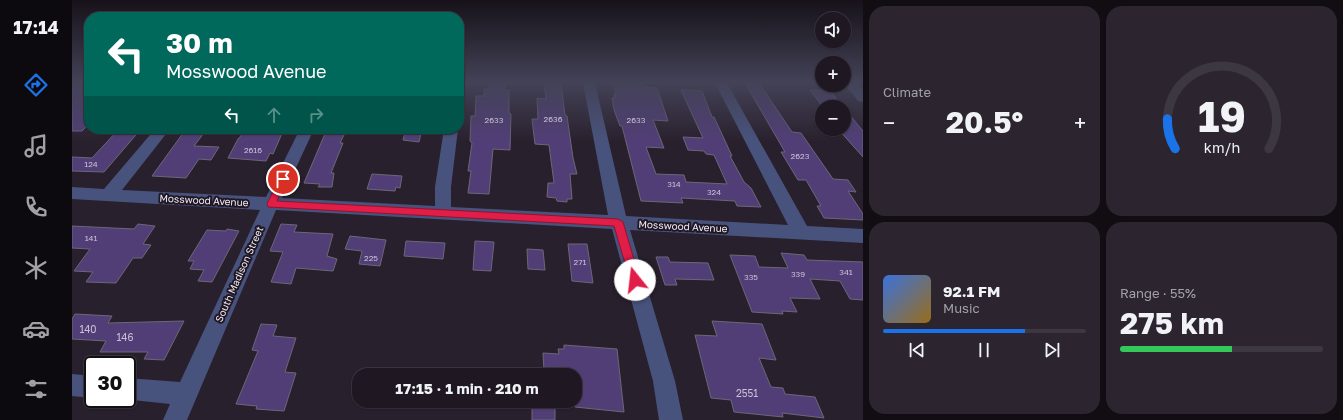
<!DOCTYPE html>
<html lang="en">
<head>
<meta charset="utf-8">
<style>
	body { margin:0; font-family:"Golos Text",sans-serif; background:#2c252f; color:#f1f3f6; height:100vh; display:flex; flex-direction:column; font-size:15px; white-space:nowrap }
	* { box-sizing:border-box; margin:0 }
	p { font-size:13px; color:#a1a0a5 }
	.icon { flex:none; width:22px; height:22px; fill:none; stroke:currentColor; stroke-width:2; stroke-linecap:round; stroke-linejoin:round }
	.map { position:relative; flex:1; overflow:hidden }
	.drawer { display:flex; flex-direction:column; gap:6px; padding:6px; background:#110d13; width:480px }
	.drawer>* { flex:none }
	.banner { position:absolute; left:12px; top:12px; width:380px; height:122px; border-radius:16px; box-shadow:0 1px 3px #0004,0 0 0 1px #3c3740; background:#00695c; color:#fff; overflow:hidden }
	.fabs { position:absolute; left:743px; top:12px; display:grid; gap:8px }
	.fabs a { display:grid; place-items:center; width:36px; height:36px; border-radius:50%; background:#1f1822; box-shadow:0 1px 3px #0004,0 0 0 1px #3c3740; font-size:20px }
	.speed { position:absolute; left:12px; top:356px; display:flex; gap:8px; font-size:20px; font-weight:700; text-align:center }
	.speed>* { display:grid; place-content:center; width:52px; height:52px; border-radius:50%; background:#1f1822; box-shadow:0 1px 3px #0004,0 0 0 1px #3c3740; line-height:1 }
	.speed .limit { border:2px solid #111; border-radius:6px; background:#fff; color:#111 }
	.pin { position:absolute; display:grid; place-items:center; width:34px; height:34px; color:#fff; margin:-17px; border:2px solid #fff; border-radius:50%; box-shadow:0 1px 4px #0007 }
	.me { position:absolute; width:44px; margin:-22px; rotate:344deg; stroke-linejoin:round; filter:drop-shadow(0 0 3px #0008) }
	.turn { display:flex; align-items:center; gap:14px; height:84px; padding:0 16px; font-size:18px }
	.turn .icon { width:52px; height:52px; stroke-width:2.5 }
	.turn b { display:block; font-size:28px; line-height:34px }
	.lanes { display:flex; align-items:center; height:38px; padding:0 16px; background:#0003; justify-content:center; gap:20px; direction:ltr }
	.lanes .off { opacity:.35 }
	.big { font-size:30px; font-weight:700; line-height:1.1 }
	.drawer .card { flex:1; display:flex; flex-direction:column; justify-content:center; gap:6px; min-width:0; padding:0 14px; border-radius:16px; background:#2c252f }
	.drawer .dial { align-items:center; gap:0 }
	.dial svg { height:104px; overflow:visible; fill:none; stroke:#3c3740; stroke-width:7; stroke-linecap:round; text-anchor:middle }
	.dial text { fill:#f1f3f6; stroke:none }
	.song { display:flex; align-items:center; gap:12px }
	.cover { width:48px; height:48px; border-radius:6px; background:linear-gradient(135deg,hsl(220 70% 55%),hsl(40 70% 35%)) }
	.played { height:4px; border-radius:2px; background:linear-gradient(90deg,#1a73e8 70%,#3c3740 70%) }
	.keys { display:flex; justify-content:space-around; direction:ltr }
	.heat { display:flex; justify-content:space-between; align-items:center; font-size:22px; direction:ltr }
	.charge { height:6px; border-radius:3px; background:linear-gradient(90deg,#34c759 55%,#3c3740 0) }
	.drawer .tiles { flex:1; display:grid; gap:6px; grid-template-columns:repeat(2,1fr) }
	.trip { position:absolute; left:280px; top:368px; width:230px; height:40px; border-radius:16px; background:#1f1822; box-shadow:0 1px 3px #0004,0 0 0 1px #3c3740; font-weight:700; line-height:40px; text-align:center }
	main { display:flex; flex:1; min-height:0 }
	.menu { display:flex; flex-direction:column; width:72px; justify-content:space-around; align-items:center; background:#0c0a0e; color:#a1a0a5 }
	.menu .icon { width:28px; height:28px }
	.menu .current { color:#1a73e8 }
	.menu b { font-size:18px; color:#f1f3f6 }
	.map>svg:first-child { display:block }
</style>
</head>
<body>
<main>
<nav class="menu">
<b>17:14</b>
<svg class="icon current" aria-label="directions" viewBox="0 0 24 24"><path d="M12 3l9 9-9 9-9-9zM9 14v-3h6M13 9l2 2-2 2"/></svg>
<svg class="icon" aria-label="music" viewBox="0 0 24 24"><path d="M9 18V5l10-2v13"/><circle cx="6" cy="18" r="3"/><circle cx="16" cy="16" r="3"/></svg>
<svg class="icon" aria-label="phone" viewBox="0 0 24 24"><path d="M5 4h4l2 5-3 2q2 4 5 5l2-3 5 2v4C11 20 4 13 5 4z"/></svg>
<svg class="icon" aria-label="climate" viewBox="0 0 24 24"><path d="M12 3v18M4 7l16 10M4 17L20 7"/></svg>
<svg class="icon" aria-label="car" viewBox="0 0 24 24"><path d="M5 17H2v-5l4-1 3-4h7l3 4 3 1v5h-3M9 17h6M6 11h13"/><circle cx="7" cy="17" r="2"/><circle cx="17" cy="17" r="2"/></svg>
<svg class="icon" aria-label="filters" viewBox="0 0 24 24"><path d="M4 7h16M4 17h16"/><circle cx="9" cy="7" r="2"/><circle cx="15" cy="17" r="2"/></svg>
</nav>
<div class="map">
<svg width="791" height="420" viewBox="0 0 791 420">
	<rect width="100%" height="100%" fill="#29202d"/>
	<g fill="#513e77" stroke="#6b6778">
		<polygon points="0,83 17,83 17,124 10,131 0,131"/>
		<polygon points="417,83 433,83 432,90 437,90 437,113 439,114 438,150 421,149 417,194 396,193 399,171 396,171 400,143 398,141 399,116 403,116 404,96 412,96 412,89 417,89"/>
		<polygon points="472,83 489,83 493,115 495,116 501,158 505,174 498,174 500,199 495,199 495,202 485,201 484,198 475,197 476,183 482,183 477,145 463,144 460,119 466,119 465,98 474,99"/>
		<polygon points="541,83 570,83 571,87 585,88 596,121 581,120 592,148 574,147 584,174 612,175 614,182 655,184 642,155 634,154 632,151 616,150 611,137 631,138 609,90 630,91 640,117 642,117 660,156 658,156 672,182 679,188 689,207 665,206 663,201 609,198 611,203 569,201 550,126 548,126 542,110 540,98 543,98 542,94 544,94"/>
		<polygon points="673,83 685,83 689,86 720,132 729,133 761,179 776,180 784,192 776,191 791,214 791,220 752,218 745,206 749,206 734,180 726,180 709,152 713,152"/>
		<polygon points="738,90 758,91 771,107 751,107"/>
		<polygon points="772,108 791,131 791,157 766,129 772,129"/>
		<polygon points="47,129 69,129 32,172 0,171 0,157 20,158"/>
		<polygon points="114,129 135,129 122,146 147,147 139,160 127,159 114,178 80,176"/>
		<polygon points="175,129 212,129 201,154 198,153 194,161 156,158 166,139"/>
		<polygon points="255,129 275,129 268,143 271,143 259,173 262,173 260,187 246,187 248,184 232,183"/>
		<polygon points="334,129 350,129 347,142 331,140"/>
		<polygon points="300,174 330,176 328,188 324,187 323,191 295,189"/>
		<polygon points="66,224 83,226 71,244 79,245 70,258 61,258 44,283 14,282 21,272 2,271 18,249 0,248 0,226 62,229"/>
		<polygon points="209,224 225,225 222,232 261,234 255,256 265,259 261,271 224,268 219,284 199,282 211,252 198,251"/>
		<polygon points="155,229 167,231 140,282 126,281 132,270 118,269 122,261 116,261 135,230 154,231"/>
		<polygon points="278,236 314,240 308,266 287,264 290,251 273,249"/>
		<polygon points="334,241 373,243 371,259 332,256"/>
		<polygon points="403,241 422,242 419,271 401,270"/>
		<polygon points="496,244 515,244 521,283 500,281"/>
		<polygon points="455,249 471,250 473,270 456,269"/>
		<polygon points="709,253 732,255 735,260 791,262 791,300 778,299 768,281 738,279 748,299 718,298 725,312 710,311 711,314 680,312 658,255 683,256 687,267 716,268"/>
		<polygon points="584,257 596,257 598,262 636,263 642,280 603,279 605,285 593,285"/>
		<polygon points="3,314 40,316 36,323 112,321 92,360 72,359 76,352 28,352 34,341 0,339 0,319"/>
		<polygon points="640,321 690,324 704,360 687,358 699,387 711,388 713,394 743,397 752,418 710,413 711,417 662,412 659,400 639,398 623,335 645,336"/>
		<polygon points="189,324 205,325 201,336 224,338 213,372 224,373 212,411 184,409 185,406 164,404 186,351 180,350"/>
		<polygon points="492,345 545,349 552,412 503,407 503,373 472,371 471,353 487,354 486,349 492,349"/>
		<rect x="460" y="401" width="23" height="19"/>
	</g>
	<g fill="none" stroke-linecap="round" stroke-linejoin="round">
		<g fill="#48537d" fill-rule="evenodd">
			<polygon points="511,83 523,83 554,216 716,225 643,83 655,83 735,226 791,229 791,243 558,230 603,381 611,420 587,420 581,381 540,229 204,210 115,420 91,420 98,404 51,399 55,399 55,378 108,382 188,210 0,199 0,187 32,189 83,129 98,129 50,190 194,197 228,129 242,129 210,198 363,206 363,187 372,129 386,129 379,187 379,207 536,215"/>
			<polygon points="772,83 785,83 791,90 791,102 786,101"/>
			<polygon points="0,374 21,376 21,398 0,396"/>
		</g>
	</g>
	<linearGradient id="sky" x2="0" y2="1"><stop stop-color="#171219"/><stop offset="0.58" stop-color="#434257"/><stop offset="1" stop-color="#434257" stop-opacity="0"/></linearGradient>
	<rect width="791" height="142" fill="url(#sky)"/>
	<polygon fill="#e11d48" stroke="#92132f" points="211,176 215,179 205,201 546,219 551,222 568,280 567,283 559,283 558,280 542,226 196,207 195,204 208,177"/>
	<g text-anchor="middle" dominant-baseline="central" stroke-width="4" stroke-linejoin="round" paint-order="stroke">
		<g font-size="8" fill="#cac1d6">
			<text x="481" y="119">2636</text>
			<text x="422" y="120">2633</text>
			<text x="564" y="120">2633</text>
			<text x="181" y="150">2616</text>
			<text x="728" y="156">2623</text>
			<text x="19" y="164">124</text>
			<text x="602" y="184">314</text>
			<text x="642" y="192">324</text>
			<text x="19" y="238">141</text>
			<text x="299" y="258">225</text>
			<text x="508" y="262">271</text>
			<text x="774" y="272">341</text>
			<text x="726" y="274">339</text>
			<text x="679" y="277">335</text>
		</g>
		<g font-size="10" fill="#f3edf6" stroke="#1f1724">
			<text transform="translate(132 200) rotate(3)">Mosswood Avenue</text>
			<text transform="translate(611 226) rotate(3)">Mosswood Avenue</text>
			<text transform="translate(167 274) rotate(-66)">South Madison Street</text>
		</g>
		<g font-size="10" fill="#cac1d6">
			<text x="16" y="329">140</text>
			<text x="53" y="337">146</text>
			<text x="675" y="393">2551</text>
		</g>
	</g>
</svg>
<div class="fabs">
<a><svg class="icon" aria-label="sound" viewBox="0 0 24 24"><path d="M4 9h4l5-4v14l-5-4H4zM17 9q2 3 0 6"/></svg></a>
<a>+</a>
<a>−</a>
</div>
<div class="speed"><div class="limit">30</div></div>
<div class="pin" style="left:211px;top:179px;background:#d93025"><svg class="icon" aria-label="arrive" viewBox="0 0 24 24"><path d="M6 21V4h12l-3 4 3 4H6"/></svg></div>
<svg class="me" style="left:563px;top:280px" viewBox="-20 -20 40 40"><circle r="19" fill="#fff"/><path d="M0-13L10 11 0 6-10 11z" fill="#e11d48"/></svg>
<div class="trip">17:15 · 1 min · 210 m</div>
<div class="banner">
<div class="turn"><svg class="icon" aria-label="left" viewBox="0 0 24 24"><path d="M17 20v-9H6M10 6l-5 5 5 5"/></svg><div><b>30 m</b>Mosswood Avenue</div></div>
<div class="lanes"><svg class="icon" aria-label="left" viewBox="0 0 24 24"><path d="M17 20v-9H6M10 6l-5 5 5 5"/></svg><svg class="icon off" aria-label="ahead" viewBox="0 0 24 24"><path d="M12 20V5M6 11l6-6 6 6"/></svg><svg class="icon off" aria-label="right" viewBox="0 0 24 24"><path d="M7 20v-9h11M14 6l5 5-5 5"/></svg></div>
</div>
</div>
<section class="drawer">
<div class="tiles">
<div class="card"><p>Climate</p>
<div class="heat"><a>−</a><b class="big">20.5°</b><a>+</a></div>
</div>
<div class="card dial"><svg viewBox="0 0 100 80">
<path d="M14 69A42 42 0 1 1 86 69"/>
<path d="M14 69A42 42 0 0 1 8 46" stroke="#1a73e8"/>
<text x="50" y="56" font-size="32" font-weight="700">19</text>
<text x="50" y="72" font-size="11">km/h</text>
</svg></div>
<div class="card">
<div class="song"><i class="cover"></i><div><b>92.1 FM</b><p>Music</p></div></div>
<div class="played"></div>
<div class="keys"><svg class="icon" aria-label="previous" viewBox="0 0 24 24"><path d="M18 5L8 12l10 7zM5 5v14"/></svg><svg class="icon" aria-label="pause" viewBox="0 0 24 24"><path d="M8 5v14M16 5v14"/></svg><svg class="icon" aria-label="next" viewBox="0 0 24 24"><path d="M6 5l10 7-10 7zM19 5v14"/></svg></div>
</div>
<div class="card"><p>Range · 55%</p><b class="big">275 km</b><div class="charge"></div></div>
</div>
</section>
</main>
</body>
</html>
